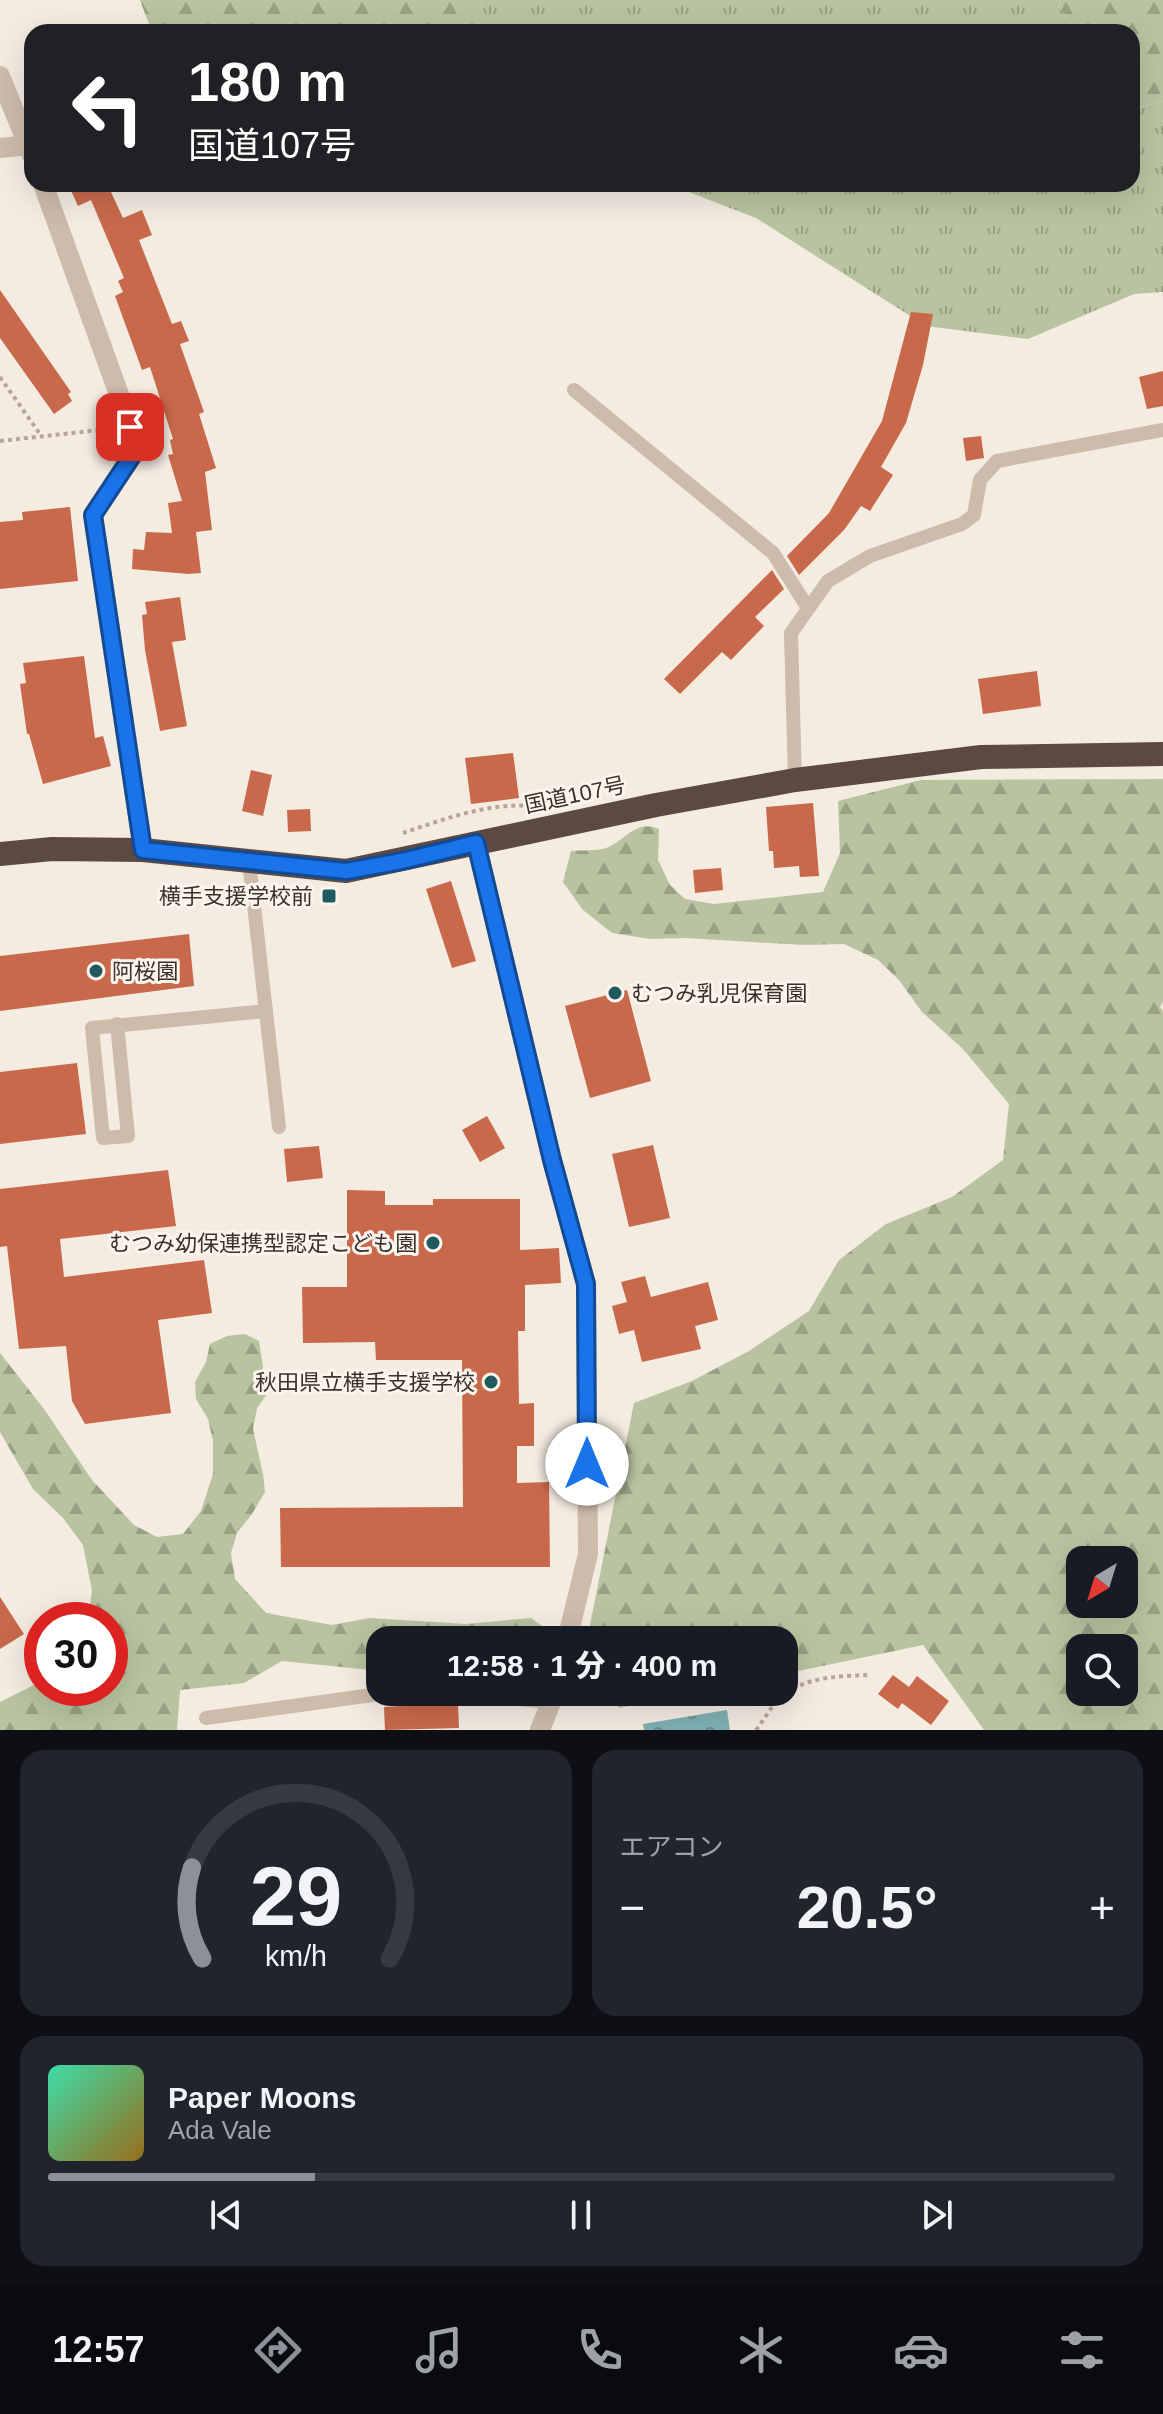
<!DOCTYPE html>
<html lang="ja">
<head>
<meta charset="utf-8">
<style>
	body { margin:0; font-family:Helvetica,"Noto Sans JP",sans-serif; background:#20242c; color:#f1f3f6; height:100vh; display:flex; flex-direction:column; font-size:30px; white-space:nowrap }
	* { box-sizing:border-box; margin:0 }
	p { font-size:26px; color:#9ea1a6 }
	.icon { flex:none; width:44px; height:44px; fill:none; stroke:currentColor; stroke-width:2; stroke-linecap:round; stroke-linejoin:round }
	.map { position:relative; height:1730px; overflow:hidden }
	.sheet { display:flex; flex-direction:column; gap:20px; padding:20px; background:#0d0f14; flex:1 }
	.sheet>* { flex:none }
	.banner { position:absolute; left:24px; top:24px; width:1116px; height:168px; border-radius:24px; box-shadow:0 8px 32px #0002; background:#202124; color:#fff; overflow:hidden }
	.needle { width:52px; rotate:218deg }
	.controls { position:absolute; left:1066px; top:1546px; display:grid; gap:16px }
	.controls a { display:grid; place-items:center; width:72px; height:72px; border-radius:16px; background:#171b24; box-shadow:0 8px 32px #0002; font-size:40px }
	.speed { position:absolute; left:24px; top:1602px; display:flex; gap:16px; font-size:40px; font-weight:700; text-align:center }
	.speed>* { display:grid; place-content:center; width:104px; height:104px; border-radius:50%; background:#171b24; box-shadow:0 8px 32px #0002; line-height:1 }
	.speed .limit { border:12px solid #d22; background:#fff; color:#111 }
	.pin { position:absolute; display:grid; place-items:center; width:68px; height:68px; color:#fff; margin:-34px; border-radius:16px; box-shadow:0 4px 12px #0006 }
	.me { position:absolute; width:88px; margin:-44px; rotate:0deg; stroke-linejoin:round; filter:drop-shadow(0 0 6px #0008) }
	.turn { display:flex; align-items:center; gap:28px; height:168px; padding:0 32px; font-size:36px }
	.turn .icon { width:104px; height:104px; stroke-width:2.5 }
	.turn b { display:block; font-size:56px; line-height:68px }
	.big { font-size:60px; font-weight:800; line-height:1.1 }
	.sheet .tile { flex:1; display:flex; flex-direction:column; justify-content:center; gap:12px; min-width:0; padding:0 28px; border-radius:24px; background:#20242c }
	.sheet .dial { align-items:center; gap:0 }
	.dial svg { height:208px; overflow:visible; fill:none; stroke:#363941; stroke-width:7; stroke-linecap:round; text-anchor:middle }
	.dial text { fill:#f1f3f6; stroke:none }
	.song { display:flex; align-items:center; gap:24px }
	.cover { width:96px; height:96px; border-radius:12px; background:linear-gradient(135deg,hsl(160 70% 55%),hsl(40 70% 35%)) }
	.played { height:8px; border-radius:4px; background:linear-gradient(90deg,#8c9099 25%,#363941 25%) }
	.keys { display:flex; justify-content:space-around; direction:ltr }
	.heat { display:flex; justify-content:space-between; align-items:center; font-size:44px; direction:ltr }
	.sheet .tiles { flex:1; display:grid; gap:20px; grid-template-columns:1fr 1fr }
	.tile:last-child { grid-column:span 2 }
	.trip { position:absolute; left:366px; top:1626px; width:432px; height:80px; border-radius:24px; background:#171b24; box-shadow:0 8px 32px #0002; font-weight:800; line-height:80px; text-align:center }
	.tab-bar { display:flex; height:128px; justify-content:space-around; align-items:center; background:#090b0e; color:#9ea1a6 }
	.tab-bar .icon { width:56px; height:56px }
	.tab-bar .active { color:#8c9099 }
	.tab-bar b { font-size:36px; color:#f1f3f6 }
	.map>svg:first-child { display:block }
</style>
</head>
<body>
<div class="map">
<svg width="1163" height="1730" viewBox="0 0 1163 1730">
	<defs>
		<pattern id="grass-tufts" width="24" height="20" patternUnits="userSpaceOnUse" patternTransform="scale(2)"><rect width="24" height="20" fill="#b8c4a0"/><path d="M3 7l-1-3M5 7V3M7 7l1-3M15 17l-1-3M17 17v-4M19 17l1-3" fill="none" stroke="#97a083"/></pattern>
		<pattern id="forest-firs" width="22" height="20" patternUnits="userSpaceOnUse" patternTransform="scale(2)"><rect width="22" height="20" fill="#b8c4a0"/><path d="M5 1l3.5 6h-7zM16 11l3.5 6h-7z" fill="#97a083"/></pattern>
		<pattern id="water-ripples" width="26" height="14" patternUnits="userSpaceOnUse" patternTransform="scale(2)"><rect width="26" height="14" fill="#7fb0b2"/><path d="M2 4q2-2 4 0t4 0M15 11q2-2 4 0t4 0" fill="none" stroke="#699091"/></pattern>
	</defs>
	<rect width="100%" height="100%" fill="#f4ebe1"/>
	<g fill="url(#grass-tufts)">
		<polygon points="481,0 1061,0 1058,7 1079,32 484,32"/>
		<polygon points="1163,101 1163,292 1134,294 1028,339 926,326 756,218 668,184 1132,184 1132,110"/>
	</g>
	<g fill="url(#forest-firs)" fill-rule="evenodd">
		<polygon points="140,0 481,0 484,32 152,32"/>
		<polygon points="1061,0 1163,0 1163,101 1132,110 1132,32 1079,32 1058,7"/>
		<path d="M1163 779V1002L1160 1007 1163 1011V1730H984L923 1645 784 1674V1640H587L634 1403 692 1381 749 1351 809 1311 839 1260 886 1224 952 1197 1003 1160 1009 1104 963 1049 922 1012 899 980 878 960 844 944 804 945 686 938 650 939 612 933 583 910 563 882 571 851C581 850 593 851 603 849 624 844 634 818 659 829L658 860 670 885 685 899 714 904 823 892 840 853 838 801 921 780ZM1080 1560H1124V1604H1080ZM1080 1648H1124V1692H1080Z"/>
		<polygon points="245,1334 259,1341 267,1394 257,1408 253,1429 263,1474 265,1492 252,1514 237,1533 231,1553 235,1579 266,1613 332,1625 369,1618 466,1624 531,1618 542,1626 542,1640 380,1640 380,1671 282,1661 244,1683 180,1690 177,1730 0,1730 0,1702 42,1681 42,1688 110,1688 110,1620 88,1620 92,1591 83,1545 63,1518 33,1489 0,1432 0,1353 44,1409 92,1480 134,1525 157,1537 183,1534 201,1511 213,1474 213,1441 208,1419 196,1399 195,1382 206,1362 210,1344 227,1336"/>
		<polygon points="604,1692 698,1692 619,1708"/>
	</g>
	<polygon fill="url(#water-ripples)" points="727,1710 730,1730 644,1730 643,1724"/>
	<g fill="#c8694b">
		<polygon points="68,184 129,184 111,192 123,218 142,210 152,235 139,240 172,324 181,321 189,341 180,344 204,412 199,414 216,468 205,472 212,530 196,532 201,573 188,574 132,569 133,549 144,550 146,532 172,533 168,503 182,501 168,455 173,454 170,440 173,439 150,367 142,370 115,296 123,292 118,281 124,278 91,200 78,206"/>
		<polygon points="0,290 71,392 68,394 72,401 54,414 0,338"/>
		<polygon points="911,312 933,314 923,365 906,423 881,467 893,475 870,511 861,506 844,530 799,575 787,556 829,513 882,421"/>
		<polygon points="1163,371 1163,406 1147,409 1139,377"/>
		<polygon points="981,436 984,458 966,461 963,438"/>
		<polygon points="70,507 78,581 0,589 0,522 23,520 22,512"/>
		<polygon points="772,570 784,589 755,617 764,626 731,660 722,652 680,694 664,679"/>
		<polygon points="180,597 186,640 172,642 187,726 160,731 145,650 142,615 147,614 145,602"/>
		<polygon points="84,656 95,738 103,736 111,766 43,784 29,734 27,734 20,684 26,683 23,663"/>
		<polygon points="1037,671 1041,706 983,714 978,679"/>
		<polygon points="513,753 519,798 471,804 465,758"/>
		<polygon points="251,770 272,775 263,816 242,811"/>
		<polygon points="813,803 819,876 800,877 799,866 774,868 773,851 769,851 766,807"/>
		<polygon points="310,809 311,831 288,832 287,810"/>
		<polygon points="721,868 723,890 695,893 693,870"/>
		<polygon points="451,881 476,961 452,968 426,889"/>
		<polygon points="189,934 194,986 0,1011 0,956"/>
		<polygon points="627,990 651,1081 590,1098 565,1006"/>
		<polygon points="77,1063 86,1134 0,1144 0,1072"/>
		<polygon points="487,1116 505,1148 480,1162 462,1130"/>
		<polygon points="653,1145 670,1218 629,1227 612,1154"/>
		<polygon points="319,1146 323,1178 287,1182 284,1149"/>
		<polygon points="168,1170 176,1226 60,1239 64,1277 204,1260 212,1313 158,1320 171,1413 85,1424 72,1401 66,1346 19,1349 7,1246 0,1247 0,1189"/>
		<polygon points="347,1190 385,1191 385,1205 433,1205 433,1199 520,1199 520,1250 559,1248 561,1283 525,1285 525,1331 518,1331 519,1404 534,1403 534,1446 517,1446 517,1483 549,1482 550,1567 281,1567 280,1508 463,1507 462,1360 376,1360 375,1342 303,1343 302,1287 347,1287"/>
		<polygon points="645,1276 651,1297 708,1282 718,1320 695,1326 701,1349 642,1362 634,1330 619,1334 612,1306 627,1302 621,1282"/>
		<polygon points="0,1597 24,1634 0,1649"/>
		<polygon points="893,1675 909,1687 917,1676 949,1701 931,1725 902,1703 898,1709 878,1694"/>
		<polygon points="447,1703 458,1704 459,1728 385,1730 384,1707"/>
	</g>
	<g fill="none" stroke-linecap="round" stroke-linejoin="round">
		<g stroke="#b9a596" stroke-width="4" stroke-dasharray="4 4" stroke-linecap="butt">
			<polyline points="0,377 42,437"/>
			<polyline points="0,441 108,429"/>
			<path d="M403 833C444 819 490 802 534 806"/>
			<path d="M756 1730C764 1720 770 1708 779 1699 803 1676 840 1676 871 1675"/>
		</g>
		<g stroke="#cdbbac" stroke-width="14">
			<polyline points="574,390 773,553 808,608"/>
			<polyline points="795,780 791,633 828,581 870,556 962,524 974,515 980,480 997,461 1163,430"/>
			<polyline points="249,861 279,1127"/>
			<polyline points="117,1024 128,1136 103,1138 92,1028 266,1011"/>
			<polyline points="434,1692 552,1702"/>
			<polyline points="206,1718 394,1692"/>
		</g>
		<g stroke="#cdbbac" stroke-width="20">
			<polyline points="0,76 32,155"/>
			<polyline points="0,148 29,145"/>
			<polyline points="43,184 138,447 93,515 143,850"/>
			<polyline points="476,843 552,1160 586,1284 588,1554 567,1640"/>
			<polyline points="540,1730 555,1692"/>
		</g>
		<polyline stroke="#5c4a42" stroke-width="24" points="0,854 52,849 143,850 346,871 656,805 795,780 981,757 1163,754"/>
	</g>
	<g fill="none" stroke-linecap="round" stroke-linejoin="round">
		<defs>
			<polyline id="route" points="130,427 138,447 93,515 143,850 346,871 402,861 476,843 552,1160 586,1284 587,1464"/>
		</defs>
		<use href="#route" stroke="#114b97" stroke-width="20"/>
		<use href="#route" stroke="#1a73e8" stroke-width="14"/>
	</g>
	<g fill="#1f5a5e" stroke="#fbf5ee" stroke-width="3">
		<rect x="321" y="888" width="16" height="16" rx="4"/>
		<circle cx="96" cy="971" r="8"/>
		<circle cx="615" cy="993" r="8"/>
		<circle cx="433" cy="1243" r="8"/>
		<circle cx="491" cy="1382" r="8"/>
	</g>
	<g text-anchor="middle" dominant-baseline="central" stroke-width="6" stroke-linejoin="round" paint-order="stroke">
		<g font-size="22" fill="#3b302b" stroke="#fbf5ee">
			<text transform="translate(575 795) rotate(-12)">国道107号</text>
		</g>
		<g font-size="22" fill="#3b302b" stroke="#fbf5ee" text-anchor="end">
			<text x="313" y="896">横手支援学校前</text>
			<text x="112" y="971" text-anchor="start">阿桜園</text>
			<text x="631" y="993" text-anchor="start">むつみ乳児保育園</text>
			<text x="417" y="1243">むつみ幼保連携型認定こども園</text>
			<text x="475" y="1382">秋田県立横手支援学校</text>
		</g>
	</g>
</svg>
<div class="controls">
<a><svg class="needle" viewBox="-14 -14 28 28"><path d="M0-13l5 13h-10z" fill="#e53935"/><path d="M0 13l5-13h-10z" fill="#9ea1a6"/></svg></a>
<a><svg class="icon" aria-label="search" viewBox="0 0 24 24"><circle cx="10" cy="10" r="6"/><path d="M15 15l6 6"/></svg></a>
</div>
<div class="speed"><div class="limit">30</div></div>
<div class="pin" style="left:130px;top:427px;background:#d93025"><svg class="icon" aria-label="arrive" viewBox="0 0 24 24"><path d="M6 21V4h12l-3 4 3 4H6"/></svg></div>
<svg class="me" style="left:587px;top:1464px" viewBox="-20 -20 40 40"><circle r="19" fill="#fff"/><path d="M0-13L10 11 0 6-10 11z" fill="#1a73e8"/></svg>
<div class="trip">12:58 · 1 分 · 400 m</div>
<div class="banner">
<div class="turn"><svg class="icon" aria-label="left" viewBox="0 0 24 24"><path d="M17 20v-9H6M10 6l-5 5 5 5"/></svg><div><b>180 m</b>国道107号</div></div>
</div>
</div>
<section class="sheet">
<div class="tiles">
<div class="tile dial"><svg viewBox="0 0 100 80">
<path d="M14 69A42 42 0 1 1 86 69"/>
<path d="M14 69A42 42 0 0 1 10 34" stroke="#8c9099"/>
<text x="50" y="56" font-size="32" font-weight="700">29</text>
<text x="50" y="72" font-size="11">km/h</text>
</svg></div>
<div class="tile"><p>エアコン</p>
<div class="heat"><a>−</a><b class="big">20.5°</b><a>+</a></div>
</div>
<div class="tile">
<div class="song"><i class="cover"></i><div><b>Paper Moons</b><p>Ada Vale</p></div></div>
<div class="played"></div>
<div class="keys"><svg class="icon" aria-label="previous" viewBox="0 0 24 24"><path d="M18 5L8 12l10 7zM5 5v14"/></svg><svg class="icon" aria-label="pause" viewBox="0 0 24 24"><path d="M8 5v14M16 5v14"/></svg><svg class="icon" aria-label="next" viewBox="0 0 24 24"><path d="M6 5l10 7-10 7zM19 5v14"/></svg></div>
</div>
</div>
</section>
<nav class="tab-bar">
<b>12:57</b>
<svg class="icon active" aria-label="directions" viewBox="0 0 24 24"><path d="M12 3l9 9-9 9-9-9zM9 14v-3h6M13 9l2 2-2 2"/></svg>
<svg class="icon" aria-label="music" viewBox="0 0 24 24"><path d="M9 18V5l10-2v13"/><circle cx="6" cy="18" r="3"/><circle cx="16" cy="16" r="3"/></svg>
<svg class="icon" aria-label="phone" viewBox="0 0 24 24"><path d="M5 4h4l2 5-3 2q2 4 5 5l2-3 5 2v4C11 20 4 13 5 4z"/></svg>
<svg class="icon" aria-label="climate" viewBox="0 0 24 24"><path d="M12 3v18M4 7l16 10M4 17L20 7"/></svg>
<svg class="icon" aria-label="car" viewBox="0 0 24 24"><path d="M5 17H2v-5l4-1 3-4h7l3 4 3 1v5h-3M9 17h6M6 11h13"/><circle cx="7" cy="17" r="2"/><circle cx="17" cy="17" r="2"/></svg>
<svg class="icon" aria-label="filters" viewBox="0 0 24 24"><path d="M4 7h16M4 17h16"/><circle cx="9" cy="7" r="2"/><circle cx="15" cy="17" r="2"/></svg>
</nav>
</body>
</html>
